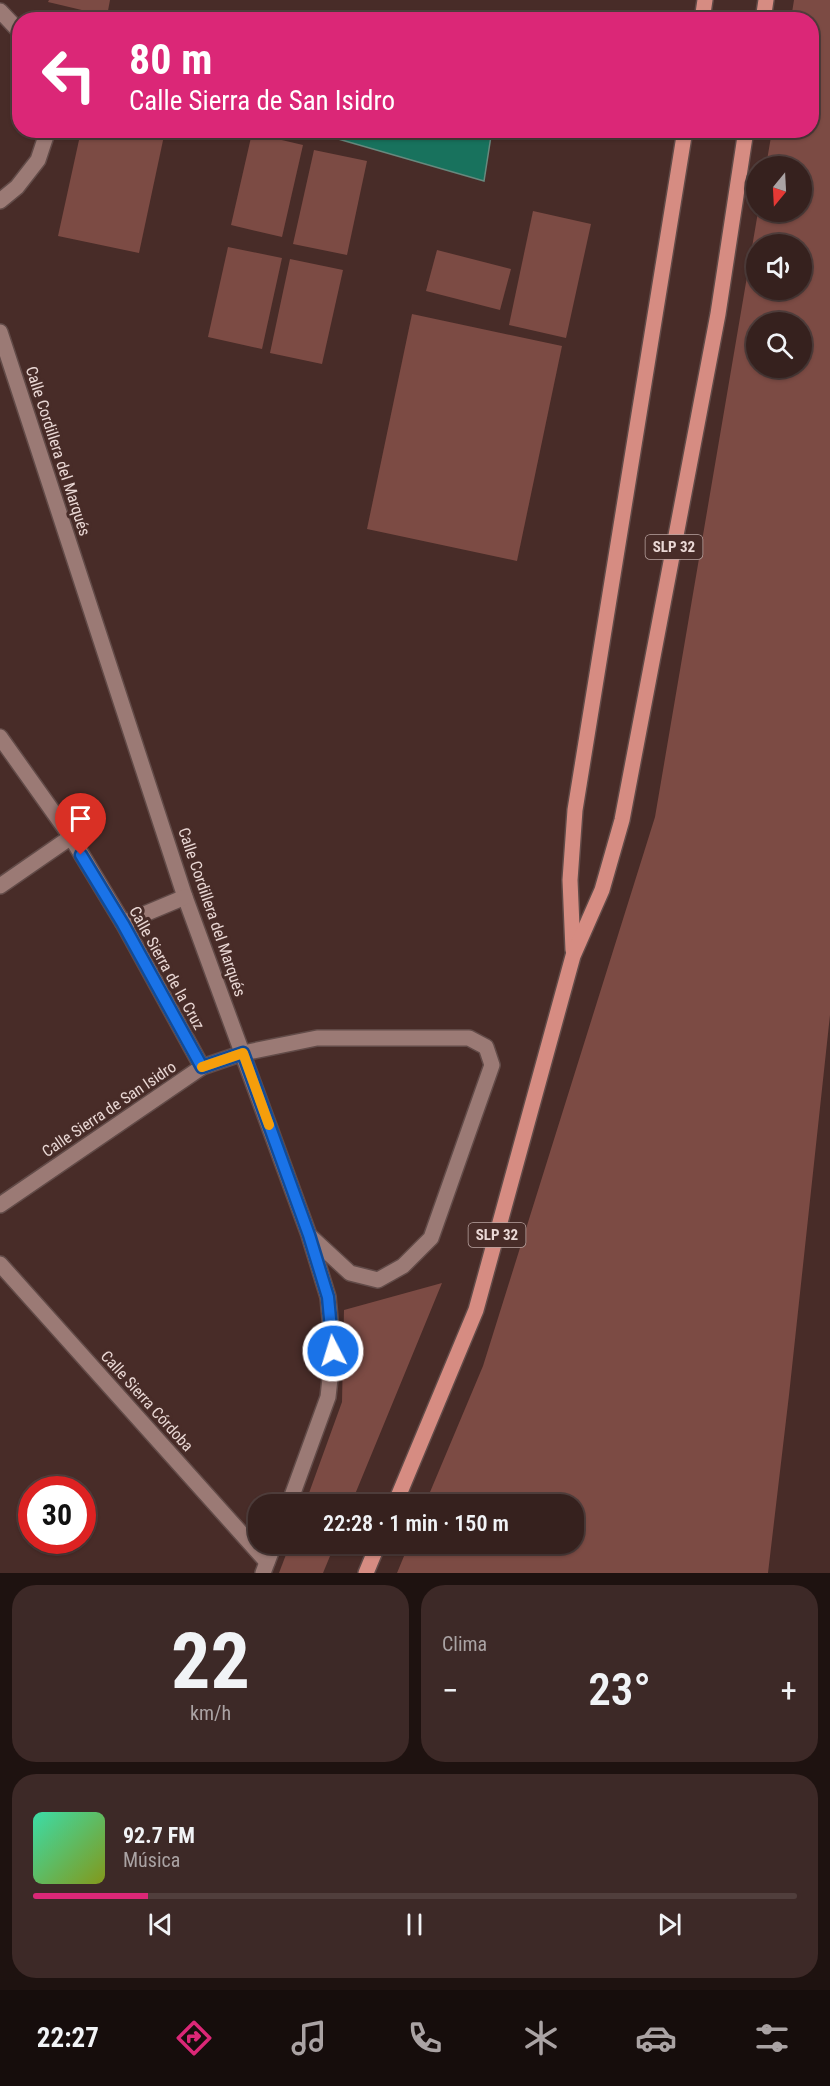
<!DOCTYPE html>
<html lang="es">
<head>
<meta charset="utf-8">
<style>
	body { margin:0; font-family:"Roboto Condensed",sans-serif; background:#3d2927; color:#f1f3f6; height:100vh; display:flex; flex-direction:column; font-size:22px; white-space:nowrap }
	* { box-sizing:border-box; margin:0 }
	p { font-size:20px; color:#aaa3a4 }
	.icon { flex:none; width:33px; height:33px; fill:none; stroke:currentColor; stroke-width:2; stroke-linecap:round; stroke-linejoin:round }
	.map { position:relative; height:1573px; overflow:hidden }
	.details { display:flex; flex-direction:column; gap:12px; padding:12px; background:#1e1210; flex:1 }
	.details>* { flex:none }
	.guide { position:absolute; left:12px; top:12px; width:807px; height:126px; border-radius:24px; box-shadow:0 2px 4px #0004,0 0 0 2px #503e3c; background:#db2777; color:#fff; overflow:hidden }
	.needle { width:39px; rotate:198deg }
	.controls { position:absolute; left:746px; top:156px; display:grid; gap:12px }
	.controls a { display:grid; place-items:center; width:66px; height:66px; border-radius:50%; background:#36211e; box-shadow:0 2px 4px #0004,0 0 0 2px #503e3c; font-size:30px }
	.speed { position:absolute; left:18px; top:1476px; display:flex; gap:12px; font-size:30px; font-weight:700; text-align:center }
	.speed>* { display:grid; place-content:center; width:78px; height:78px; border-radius:50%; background:#36211e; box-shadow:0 2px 4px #0004,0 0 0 2px #503e3c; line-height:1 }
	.speed .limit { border:9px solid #d22; background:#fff; color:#111 }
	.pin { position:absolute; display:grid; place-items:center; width:51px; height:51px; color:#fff; margin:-62px -26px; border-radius:50% 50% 50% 0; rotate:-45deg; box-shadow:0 0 6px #0007 }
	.pin .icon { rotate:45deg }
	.me { position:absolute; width:66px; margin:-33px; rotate:355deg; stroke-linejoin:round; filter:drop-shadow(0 0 4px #0008) }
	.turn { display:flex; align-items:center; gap:21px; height:126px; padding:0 18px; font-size:27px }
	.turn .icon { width:78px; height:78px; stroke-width:2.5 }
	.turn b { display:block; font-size:42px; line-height:51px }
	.big { font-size:45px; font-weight:600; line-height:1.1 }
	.details .card { flex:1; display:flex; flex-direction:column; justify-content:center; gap:9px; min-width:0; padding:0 21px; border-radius:24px; background:#3d2927 }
	.details .dial { align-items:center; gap:0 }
	.dial b { font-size:78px; line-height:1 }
	.song { display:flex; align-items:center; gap:18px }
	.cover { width:72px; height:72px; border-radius:9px; background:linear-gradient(135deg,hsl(160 70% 55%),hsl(70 70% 35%)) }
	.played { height:6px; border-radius:3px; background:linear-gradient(90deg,#db2777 15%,#503e3c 15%) }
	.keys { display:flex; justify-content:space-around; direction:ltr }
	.heat { display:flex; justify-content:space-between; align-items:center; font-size:33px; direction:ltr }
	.details .tiles { flex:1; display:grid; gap:12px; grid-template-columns:1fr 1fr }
	.card:last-child { grid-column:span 2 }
	.trip { position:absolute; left:248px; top:1494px; width:336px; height:60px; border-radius:24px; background:#36211e; box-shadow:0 2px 4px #0004,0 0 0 2px #503e3c; font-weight:600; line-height:60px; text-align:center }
	.tabs { display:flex; height:96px; justify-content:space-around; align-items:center; background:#160d0c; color:#aaa3a4 }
	.tabs .icon { width:42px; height:42px }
	.tabs .selected { color:#db2777 }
	.tabs b { font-size:27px; color:#f1f3f6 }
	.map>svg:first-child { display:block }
</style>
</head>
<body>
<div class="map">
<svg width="830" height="1573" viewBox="0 0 830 1573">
	<rect width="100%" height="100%" fill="#482c28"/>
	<g fill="#7c4b44" fill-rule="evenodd">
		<polygon points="49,0 110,0 107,16 48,2"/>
		<path d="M794 0H830V1015L789 1395 768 1573H397L409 1544H573V1504H425L483 1366 655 817 758 212H801V166H766L772 131 812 130V20L791 19ZM756 244H801V290H756ZM756 322H801V368H756Z"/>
		<polygon points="81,131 165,131 139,253 58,236"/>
		<polygon points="252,133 303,145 282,237 231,225"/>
		<polygon points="314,150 367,161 347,255 293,244"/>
		<polygon points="533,211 591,224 566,338 509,325"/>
		<polygon points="228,247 282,258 262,349 208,337"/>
		<polygon points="437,250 511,269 500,310 426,291"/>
		<polygon points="290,259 343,270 322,364 270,353"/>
		<polygon points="412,314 562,346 517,561 367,529"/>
		<polygon points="442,1283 351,1504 305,1504 342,1402 344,1310"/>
		<polygon points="290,1544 335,1544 323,1573 279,1573"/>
	</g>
	<polygon fill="#18725d" stroke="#67897e" stroke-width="1.5" points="307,130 474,130 491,136 484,181"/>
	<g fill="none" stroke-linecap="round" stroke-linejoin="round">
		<defs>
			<g id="minor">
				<polyline points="0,11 20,32"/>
				<polyline points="0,201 17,187 38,160 48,130"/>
				<polyline points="0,332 185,897 309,1235 328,1297 333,1351 328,1397 289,1504"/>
				<polyline points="0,737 71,837 123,923 202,1067"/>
				<polyline points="0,886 71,837"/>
				<polyline points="123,923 185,897"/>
				<polyline points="0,1205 202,1067 243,1053 317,1038 469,1038 486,1047 492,1065 431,1238 403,1266 378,1280 350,1273 311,1237"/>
				<polyline points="0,1264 267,1562"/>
				<polyline points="263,1573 274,1544"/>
			</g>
			<g id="major">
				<polyline points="702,20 705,0"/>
				<polyline points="763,20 766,0"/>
				<polyline points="573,950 570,880 575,810 685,130"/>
				<polyline points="395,1504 476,1310 573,956 602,890 622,820 718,314 746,130"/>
				<polyline points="366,1573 378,1544"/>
			</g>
		</defs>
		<use href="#minor" stroke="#624b48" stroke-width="18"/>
		<use href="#major" stroke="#624b48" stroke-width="18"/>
		<use href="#minor" stroke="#9b7a75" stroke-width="15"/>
		<use href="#major" stroke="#d68c82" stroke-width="15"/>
	</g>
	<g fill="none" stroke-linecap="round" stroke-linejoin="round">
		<defs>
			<polyline id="route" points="81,855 123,924 202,1067 243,1053 309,1235 328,1297 333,1351"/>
		</defs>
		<use href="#route" stroke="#114b97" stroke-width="15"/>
		<use href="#route" stroke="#1a73e8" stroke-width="10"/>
		<polyline stroke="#f59e0b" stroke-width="10" points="202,1067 243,1053 269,1125"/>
	</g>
	<g text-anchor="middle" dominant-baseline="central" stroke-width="6" stroke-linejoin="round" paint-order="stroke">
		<g fill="#482c28" stroke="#b9a4a1" stroke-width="1.5">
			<rect x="645.5" y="535" width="57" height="24" rx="4.5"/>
			<rect x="468.5" y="1223" width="57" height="24" rx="4.5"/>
		</g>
		<g font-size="15" font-weight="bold" fill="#ead8d5">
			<text x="674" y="547">SLP 32</text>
			<text x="497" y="1235">SLP 32</text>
		</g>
		<g font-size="16" fill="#ead8d5" stroke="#482c28">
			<text transform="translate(58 451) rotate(72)">Calle Cordillera del Marqués</text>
			<text transform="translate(212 912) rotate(71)">Calle Cordillera del Marqués</text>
			<text transform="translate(167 968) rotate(61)">Calle Sierra de la Cruz</text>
			<text transform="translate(109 1109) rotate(-34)">Calle Sierra de San Isidro</text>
			<text transform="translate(147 1401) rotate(48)">Calle Sierra Córdoba</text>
		</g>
	</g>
</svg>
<div class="controls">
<a><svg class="needle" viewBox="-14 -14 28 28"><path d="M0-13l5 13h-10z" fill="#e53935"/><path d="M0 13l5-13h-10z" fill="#aaa3a4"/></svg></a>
<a><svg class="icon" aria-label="sound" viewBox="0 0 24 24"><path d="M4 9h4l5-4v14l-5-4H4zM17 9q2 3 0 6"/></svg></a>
<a><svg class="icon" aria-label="search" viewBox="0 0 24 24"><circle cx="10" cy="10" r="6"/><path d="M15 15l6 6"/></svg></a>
</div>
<div class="speed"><div class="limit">30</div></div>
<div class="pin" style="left:81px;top:855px;background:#d93025"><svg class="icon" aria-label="arrive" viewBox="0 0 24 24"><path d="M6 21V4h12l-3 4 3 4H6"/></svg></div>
<svg class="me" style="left:333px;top:1351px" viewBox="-20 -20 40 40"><circle r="17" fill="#1a73e8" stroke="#fff" stroke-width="3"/><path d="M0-11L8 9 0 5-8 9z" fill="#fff"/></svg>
<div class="trip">22:28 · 1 min · 150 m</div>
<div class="guide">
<div class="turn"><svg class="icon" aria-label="left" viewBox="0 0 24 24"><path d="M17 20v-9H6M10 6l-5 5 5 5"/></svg><div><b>80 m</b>Calle Sierra de San Isidro</div></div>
</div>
</div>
<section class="details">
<div class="tiles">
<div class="card dial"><b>22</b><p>km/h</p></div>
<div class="card"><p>Clima</p>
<div class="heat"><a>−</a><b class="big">23°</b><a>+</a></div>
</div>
<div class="card">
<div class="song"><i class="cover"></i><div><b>92.7 FM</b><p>Música</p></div></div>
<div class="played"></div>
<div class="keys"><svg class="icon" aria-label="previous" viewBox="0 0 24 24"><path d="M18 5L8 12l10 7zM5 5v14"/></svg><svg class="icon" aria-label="pause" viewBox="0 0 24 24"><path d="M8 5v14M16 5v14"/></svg><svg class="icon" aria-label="next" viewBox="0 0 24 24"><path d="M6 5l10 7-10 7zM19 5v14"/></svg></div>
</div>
</div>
</section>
<nav class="tabs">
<b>22:27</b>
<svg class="icon selected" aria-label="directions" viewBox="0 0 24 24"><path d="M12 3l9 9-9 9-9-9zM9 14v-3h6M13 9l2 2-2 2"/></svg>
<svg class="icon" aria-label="music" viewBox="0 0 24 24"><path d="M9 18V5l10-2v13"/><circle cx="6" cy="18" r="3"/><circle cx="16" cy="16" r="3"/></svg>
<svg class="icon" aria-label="phone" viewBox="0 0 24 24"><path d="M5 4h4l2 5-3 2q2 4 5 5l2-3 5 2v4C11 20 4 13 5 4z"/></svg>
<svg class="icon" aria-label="climate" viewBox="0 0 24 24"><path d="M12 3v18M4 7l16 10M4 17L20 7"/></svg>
<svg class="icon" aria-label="car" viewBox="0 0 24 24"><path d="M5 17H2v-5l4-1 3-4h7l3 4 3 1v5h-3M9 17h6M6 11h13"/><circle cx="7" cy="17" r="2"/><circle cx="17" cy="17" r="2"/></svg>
<svg class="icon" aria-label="filters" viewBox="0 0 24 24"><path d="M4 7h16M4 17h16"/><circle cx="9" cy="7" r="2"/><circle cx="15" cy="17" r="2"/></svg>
</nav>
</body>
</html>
